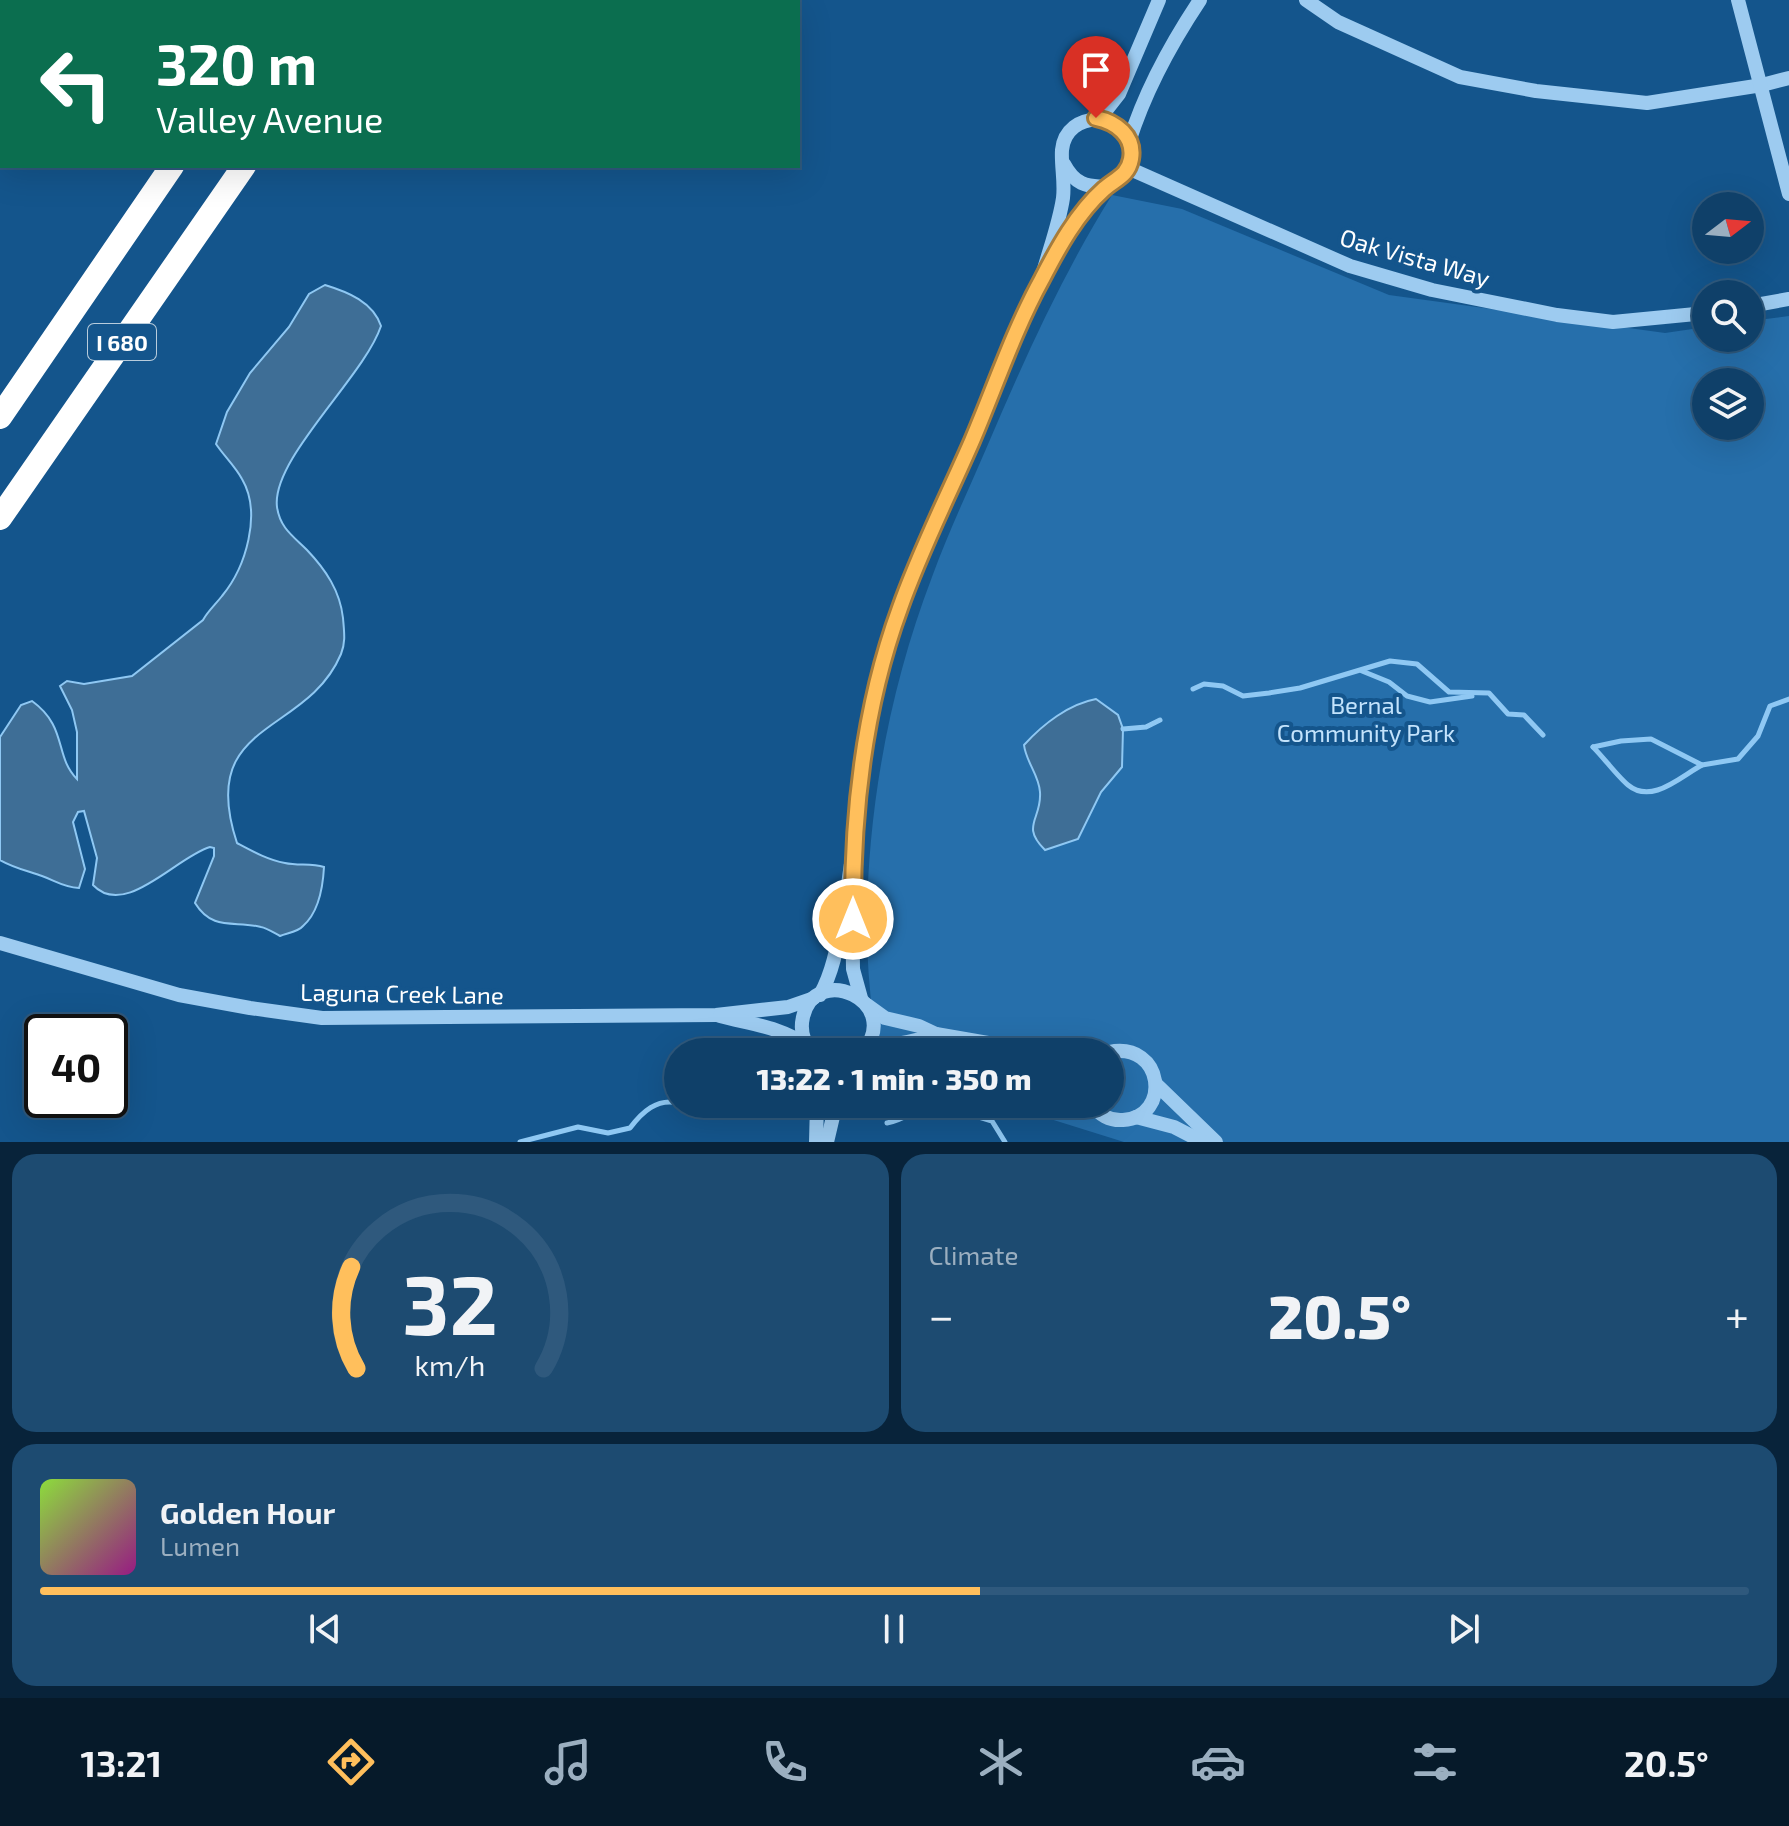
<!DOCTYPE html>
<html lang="en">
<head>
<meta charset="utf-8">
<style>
	body { margin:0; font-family:"Exo 2",sans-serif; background:#1d4b71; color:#f1f3f6; height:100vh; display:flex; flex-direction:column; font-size:30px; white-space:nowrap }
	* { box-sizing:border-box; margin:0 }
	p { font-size:26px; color:#9bafc0 }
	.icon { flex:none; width:44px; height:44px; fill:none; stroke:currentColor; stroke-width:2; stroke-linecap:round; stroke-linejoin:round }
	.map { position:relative; height:1142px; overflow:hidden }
	.drawer { display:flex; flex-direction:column; gap:12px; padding:12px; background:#08233a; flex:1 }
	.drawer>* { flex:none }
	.top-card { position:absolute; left:0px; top:0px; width:800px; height:168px; box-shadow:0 8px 32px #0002,0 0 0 2px #2f597d; background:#0b6e4f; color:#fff; overflow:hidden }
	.needle { width:52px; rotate:74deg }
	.tools { position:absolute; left:1692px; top:192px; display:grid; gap:16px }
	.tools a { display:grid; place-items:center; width:72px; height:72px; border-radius:50%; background:#0f4069; box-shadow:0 8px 32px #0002,0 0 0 2px #2f597d; font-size:40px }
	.speed { position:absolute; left:24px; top:1014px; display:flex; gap:16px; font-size:40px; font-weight:700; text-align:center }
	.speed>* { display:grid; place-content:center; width:104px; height:104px; border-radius:50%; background:#0f4069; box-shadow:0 8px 32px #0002,0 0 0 2px #2f597d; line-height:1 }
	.speed .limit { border:4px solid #111; border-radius:12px; background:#fff; color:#111 }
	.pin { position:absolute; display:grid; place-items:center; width:68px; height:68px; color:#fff; margin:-82px -34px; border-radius:50% 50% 50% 0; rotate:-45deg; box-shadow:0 0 8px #0007 }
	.pin .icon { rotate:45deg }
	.me { position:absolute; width:88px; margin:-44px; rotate:0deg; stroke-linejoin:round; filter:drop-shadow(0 0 6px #0008) }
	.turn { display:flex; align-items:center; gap:28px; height:168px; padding:0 24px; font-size:36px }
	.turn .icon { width:104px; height:104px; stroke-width:2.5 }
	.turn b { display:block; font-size:56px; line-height:68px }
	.big { font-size:60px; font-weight:800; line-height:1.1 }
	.drawer .card { flex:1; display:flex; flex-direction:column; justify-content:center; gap:12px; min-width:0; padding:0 28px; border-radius:24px; background:#1d4b71 }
	.drawer .dial { align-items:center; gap:0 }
	.dial svg { height:208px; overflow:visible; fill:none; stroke:#2f597d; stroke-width:7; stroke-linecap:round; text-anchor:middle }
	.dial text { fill:#f1f3f6; stroke:none }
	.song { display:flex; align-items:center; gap:24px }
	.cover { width:96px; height:96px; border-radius:12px; background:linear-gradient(135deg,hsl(90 70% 55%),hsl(310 70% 35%)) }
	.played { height:8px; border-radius:4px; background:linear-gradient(90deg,#ffbf5c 55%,#2f597d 55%) }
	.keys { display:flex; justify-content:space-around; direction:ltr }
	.heat { display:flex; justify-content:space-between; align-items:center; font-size:44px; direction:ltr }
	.drawer .tiles { flex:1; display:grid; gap:12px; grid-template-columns:1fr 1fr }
	.card:last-child { grid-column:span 2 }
	.trip { position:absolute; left:664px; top:1038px; width:460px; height:80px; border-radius:40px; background:#0f4069; box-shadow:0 8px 32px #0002,0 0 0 2px #2f597d; font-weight:800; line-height:80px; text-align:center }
	.tab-bar { display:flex; height:128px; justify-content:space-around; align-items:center; background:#061a2a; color:#9bafc0 }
	.tab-bar .icon { width:56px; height:56px }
	.tab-bar .selected { color:#ffbf5c }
	.tab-bar b { font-size:36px; color:#f1f3f6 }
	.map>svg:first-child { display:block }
</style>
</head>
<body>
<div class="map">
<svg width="1789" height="1142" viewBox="0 0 1789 1142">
	<rect width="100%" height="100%" fill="#14558c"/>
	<path fill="#266fab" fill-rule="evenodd" d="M1112 195 1182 209 1389 295 1665 333 1706 327V338H1750V321L1789 316V1142H1124L1002 1104H1110V1052H876C872 1008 866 964 867 919 868 804 891 684 932 577 948 533 968 491 986 449 1023 362 1062 275 1112 195ZM1706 382H1750V426H1706Z"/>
	<g fill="#3e6e96" stroke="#8fc8f3" stroke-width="2">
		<path d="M325 285C348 292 373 302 381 326 364 377 271 459 277 507 280 528 293 536 307 550 326 570 340 591 343 618 344 631 346 642 341 654 306 737 196 719 237 843 252 851 268 860 285 863 298 866 311 863 324 867 323 886 319 912 303 926 298 932 287 933 280 936 274 933 267 928 261 927 235 920 213 932 195 903L214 856V848L210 847C176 857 125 919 93 885L97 858 84 811 78 812 73 822 85 869 79 888C63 887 56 881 42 876 28 871 14 868 0 860V737L21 705 32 701C68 727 54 756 77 779V732L72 710 60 686 67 681 84 684 132 676 203 620C208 611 215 605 222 596 246 567 262 513 242 479 235 466 224 456 216 444L227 412 250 373 289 327 309 294Z"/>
		<path d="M1096 699 1118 715 1123 729 1122 767 1101 792 1078 839 1045 850C1020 825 1042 820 1040 792 1039 775 1026 762 1024 745 1043 724 1069 704 1096 699Z"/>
	</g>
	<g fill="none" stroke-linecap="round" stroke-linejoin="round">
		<g stroke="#8fc8f3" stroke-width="5">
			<polyline points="1362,671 1389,682 1407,696 1430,702 1472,696"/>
			<polyline points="1193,689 1204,684 1223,686 1243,696 1269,693 1300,688 1390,661 1417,664 1449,692 1489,693 1508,714 1524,715 1543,735"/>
			<polyline points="1123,729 1146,727 1160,720"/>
			<polyline points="1593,747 1621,741 1651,739 1702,765 1738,759 1758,736 1770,706 1789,699"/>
			<path d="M1593 747C1604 758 1618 777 1628 785 1652 805 1681 776 1702 765"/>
			<polyline points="682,1104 715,1115 775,1107"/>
			<polyline points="936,1104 992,1121 1005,1142"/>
			<path d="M887 1123C904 1120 916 1109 932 1104"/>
			<path d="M520 1142 578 1127 608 1133 630 1128C642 1112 657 1098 678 1103"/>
		</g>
		<g stroke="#9dcbf0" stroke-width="14">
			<polyline points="1306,0 1338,22 1460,77 1536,91 1647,103 1762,85 1789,78"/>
			<polyline points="1738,0 1789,194"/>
			<polyline points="1096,118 1108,108 1119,94 1159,0"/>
			<path d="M1129 142C1144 94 1172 42 1200 0"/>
			<path d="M1064 164C1074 183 1086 188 1107 186"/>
			<polyline points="1128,168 1350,266 1432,290 1557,315 1613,322 1706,313"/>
			<polyline points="1750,306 1789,299"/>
			<polyline points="852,898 853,969 861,998"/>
			<polyline points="0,943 179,995 250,1008 322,1018 716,1015 788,1007 814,998"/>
			<path d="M820 995C834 970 838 941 843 914 858 836 860 757 878 680 895 606 931 536 961 466 998 381 1030 293 1081 215 1088 205 1096 195 1105 188 1118 178 1133 171 1131 151 1128 110 1066 109 1062 150 1061 166 1065 182 1063 198 1059 225 1048 253 1041 280"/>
			<polyline points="867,1005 885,1018 919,1026 936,1034 1011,1047 1058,1052"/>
			<path d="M720 1016C750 1024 782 1027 807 1046"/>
			<path d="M865 1051C889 1043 913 1044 936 1034"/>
			<path d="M812 1052C803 1042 800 1030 803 1017 815 962 904 1001 863 1052"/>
			<polyline points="1156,1084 1216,1142"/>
			<path d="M1091 1104C1100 1115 1109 1121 1123 1120 1172 1117 1164 1041 1109 1052"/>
			<polyline points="1136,1117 1174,1127 1203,1142"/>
			<polyline points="816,1142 817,1104"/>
			<polyline points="827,1142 836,1104"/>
		</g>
		<g stroke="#fff" stroke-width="24">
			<polyline points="284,2 286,0"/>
			<polyline points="357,2 359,0"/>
			<polyline points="0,417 172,166"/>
			<polyline points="0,518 244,166"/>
		</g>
	</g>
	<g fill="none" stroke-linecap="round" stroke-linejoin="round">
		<defs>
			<path id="route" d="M853 919C852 816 864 706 900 608 920 551 948 496 972 441 995 387 1014 330 1042 279 1058 248 1077 213 1104 189 1115 179 1128 176 1131 159 1135 136 1116 122 1096 118"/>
		</defs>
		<use href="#route" stroke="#a67c3c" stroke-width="20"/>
		<use href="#route" stroke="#ffbf5c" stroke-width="14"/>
	</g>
	<g text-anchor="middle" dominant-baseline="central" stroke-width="8" stroke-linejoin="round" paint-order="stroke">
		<rect fill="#14558c" stroke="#b8ccdc" stroke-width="2" x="88" y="324" width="68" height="36" rx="6"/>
		<g font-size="22" font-weight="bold" fill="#fff">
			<text x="122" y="342">I 680</text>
		</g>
		<g font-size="24" fill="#fff" stroke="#14558c">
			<text transform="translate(1415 257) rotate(16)">Oak Vista Way</text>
			<text transform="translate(402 993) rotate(1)">Laguna Creek Lane</text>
		</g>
		<g font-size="24" fill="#c3e3fc" stroke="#14558c">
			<text x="1366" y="704">Bernal<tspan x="1366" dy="28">Community Park</tspan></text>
		</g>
	</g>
</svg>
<div class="tools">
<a><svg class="needle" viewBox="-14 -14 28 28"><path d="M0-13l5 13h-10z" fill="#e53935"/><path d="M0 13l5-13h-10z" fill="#9bafc0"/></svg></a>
<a><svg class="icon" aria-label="search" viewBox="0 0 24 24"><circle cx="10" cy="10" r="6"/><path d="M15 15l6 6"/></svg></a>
<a><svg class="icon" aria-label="layers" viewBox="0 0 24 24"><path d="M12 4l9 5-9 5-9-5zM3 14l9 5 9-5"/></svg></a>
</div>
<div class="speed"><div class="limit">40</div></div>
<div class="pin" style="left:1096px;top:118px;background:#d93025"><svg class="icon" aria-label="arrive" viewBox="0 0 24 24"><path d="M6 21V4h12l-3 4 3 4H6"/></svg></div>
<svg class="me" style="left:853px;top:919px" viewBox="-20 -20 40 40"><circle r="17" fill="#ffbf5c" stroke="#fff" stroke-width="3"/><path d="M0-11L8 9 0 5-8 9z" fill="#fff"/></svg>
<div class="trip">13:22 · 1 min · 350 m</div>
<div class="top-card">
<div class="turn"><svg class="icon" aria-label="left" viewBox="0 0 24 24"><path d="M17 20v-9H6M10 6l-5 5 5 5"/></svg><div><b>320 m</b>Valley Avenue</div></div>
</div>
</div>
<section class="drawer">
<div class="tiles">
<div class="card dial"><svg viewBox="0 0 100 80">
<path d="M14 69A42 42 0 1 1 86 69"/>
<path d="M14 69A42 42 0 0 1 12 30" stroke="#ffbf5c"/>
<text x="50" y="56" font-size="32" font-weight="700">32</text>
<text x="50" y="72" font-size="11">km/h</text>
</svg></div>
<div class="card"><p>Climate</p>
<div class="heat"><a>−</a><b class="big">20.5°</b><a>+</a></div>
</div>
<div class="card">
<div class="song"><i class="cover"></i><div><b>Golden Hour</b><p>Lumen</p></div></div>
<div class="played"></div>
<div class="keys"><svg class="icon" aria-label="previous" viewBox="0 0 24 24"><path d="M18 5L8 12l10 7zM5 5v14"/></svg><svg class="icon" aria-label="pause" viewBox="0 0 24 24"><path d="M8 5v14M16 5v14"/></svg><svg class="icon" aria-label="next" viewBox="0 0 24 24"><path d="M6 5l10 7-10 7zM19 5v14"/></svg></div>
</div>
</div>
</section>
<nav class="tab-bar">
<b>13:21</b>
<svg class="icon selected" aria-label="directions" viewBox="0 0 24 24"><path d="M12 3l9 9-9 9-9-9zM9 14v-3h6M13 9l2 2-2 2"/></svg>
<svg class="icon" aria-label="music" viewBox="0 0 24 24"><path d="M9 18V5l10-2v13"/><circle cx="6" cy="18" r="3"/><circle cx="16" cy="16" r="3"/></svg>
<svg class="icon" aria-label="phone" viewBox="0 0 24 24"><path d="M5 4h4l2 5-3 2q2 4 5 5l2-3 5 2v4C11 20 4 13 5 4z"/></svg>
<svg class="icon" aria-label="climate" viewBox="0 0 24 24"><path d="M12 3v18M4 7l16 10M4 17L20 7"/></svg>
<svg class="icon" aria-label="car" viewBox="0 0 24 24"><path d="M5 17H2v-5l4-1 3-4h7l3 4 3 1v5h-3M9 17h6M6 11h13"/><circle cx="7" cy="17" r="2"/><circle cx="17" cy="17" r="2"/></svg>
<svg class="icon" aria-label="filters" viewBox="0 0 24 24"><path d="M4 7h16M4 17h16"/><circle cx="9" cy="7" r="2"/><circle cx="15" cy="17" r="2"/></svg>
<b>20.5°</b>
</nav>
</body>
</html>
